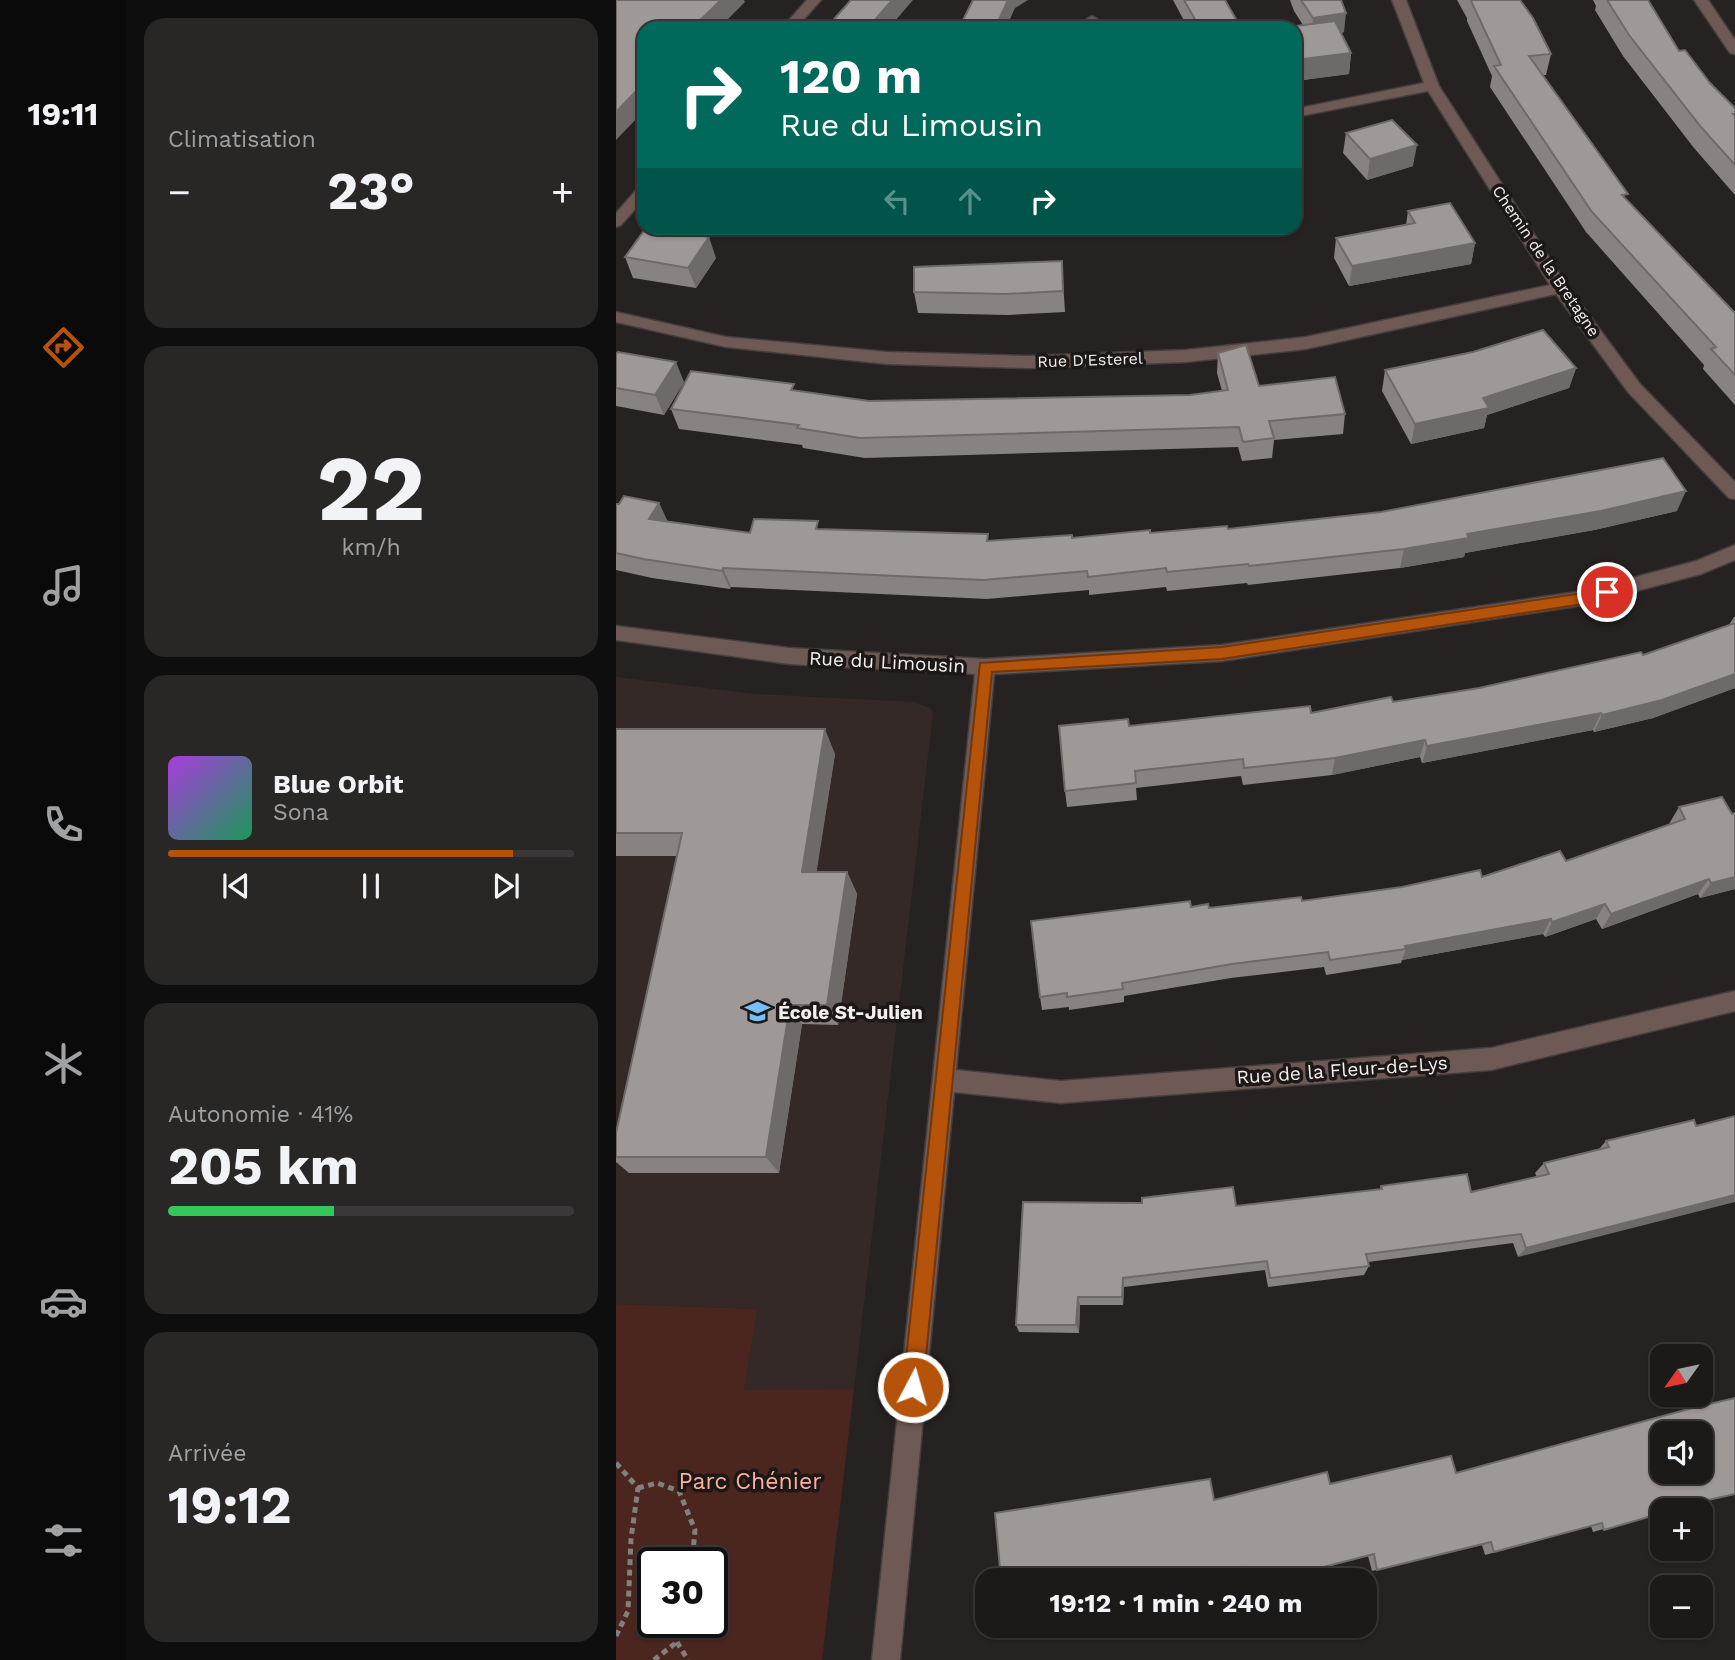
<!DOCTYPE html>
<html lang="fr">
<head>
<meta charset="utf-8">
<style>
	body { margin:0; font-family:"Work Sans",sans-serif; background:#292726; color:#f1f3f6; height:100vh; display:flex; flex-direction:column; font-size:26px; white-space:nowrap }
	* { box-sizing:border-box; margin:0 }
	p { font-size:23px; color:#a0a1a2 }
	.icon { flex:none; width:38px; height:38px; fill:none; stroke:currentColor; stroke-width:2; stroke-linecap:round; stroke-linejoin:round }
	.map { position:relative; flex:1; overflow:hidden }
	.sheet { display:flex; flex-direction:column; gap:18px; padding:18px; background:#0f0e0e; width:490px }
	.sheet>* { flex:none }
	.top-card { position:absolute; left:21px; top:21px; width:665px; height:214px; border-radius:21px; box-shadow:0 2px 5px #0004,0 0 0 2px #3a3838; background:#00695c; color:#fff; overflow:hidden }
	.needle { width:46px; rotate:237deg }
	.tools { position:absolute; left:1034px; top:1344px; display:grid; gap:14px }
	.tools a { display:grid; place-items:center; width:63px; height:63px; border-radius:14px; background:#1c1a19; box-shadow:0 2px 5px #0004,0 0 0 2px #3a3838; font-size:35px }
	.speed { position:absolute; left:21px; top:1547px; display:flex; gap:14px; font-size:35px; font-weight:700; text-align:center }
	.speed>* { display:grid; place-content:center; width:91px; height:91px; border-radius:50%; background:#1c1a19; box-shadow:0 2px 5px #0004,0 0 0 2px #3a3838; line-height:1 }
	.speed .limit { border:4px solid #111; border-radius:10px; background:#fff; color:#111 }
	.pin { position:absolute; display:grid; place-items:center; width:60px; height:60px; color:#fff; margin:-30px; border:4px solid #fff; border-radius:50%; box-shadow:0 2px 7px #0007 }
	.me { position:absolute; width:77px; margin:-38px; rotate:6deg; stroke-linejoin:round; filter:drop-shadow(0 0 5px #0008) }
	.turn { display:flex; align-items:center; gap:24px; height:147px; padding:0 28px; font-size:32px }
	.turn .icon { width:91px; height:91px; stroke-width:2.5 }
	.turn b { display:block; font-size:49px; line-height:60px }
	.lanes { display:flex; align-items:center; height:66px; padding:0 28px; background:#0003; justify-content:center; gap:35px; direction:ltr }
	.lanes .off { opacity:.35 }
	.big { font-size:52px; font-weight:700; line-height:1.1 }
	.sheet .card { flex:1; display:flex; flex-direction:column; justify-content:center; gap:10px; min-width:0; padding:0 24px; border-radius:21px; background:#292726 }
	.sheet .dial { align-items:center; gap:0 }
	.dial b { font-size:91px; line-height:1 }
	.song { display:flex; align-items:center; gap:21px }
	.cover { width:84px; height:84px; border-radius:10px; background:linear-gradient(135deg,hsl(280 70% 55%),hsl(150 70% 35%)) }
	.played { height:7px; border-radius:4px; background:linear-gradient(90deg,#b45309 85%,#3a3838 85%) }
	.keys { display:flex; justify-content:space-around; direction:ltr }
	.heat { display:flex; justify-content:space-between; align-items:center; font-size:38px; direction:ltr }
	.charge { height:10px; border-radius:5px; background:linear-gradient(90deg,#34c759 41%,#3a3838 0) }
	.trip { position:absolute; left:359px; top:1568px; width:402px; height:70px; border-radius:21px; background:#1c1a19; box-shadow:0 2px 5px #0004,0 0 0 2px #3a3838; font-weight:700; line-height:70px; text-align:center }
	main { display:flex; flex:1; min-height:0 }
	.menu { display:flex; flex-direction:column; width:126px; justify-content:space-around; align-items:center; background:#0b0a0a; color:#a0a1a2 }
	.menu .icon { width:49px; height:49px }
	.menu .selected { color:#b45309 }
	.menu b { font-size:32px; color:#f1f3f6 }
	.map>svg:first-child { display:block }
</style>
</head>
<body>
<main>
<nav class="menu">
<b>19:11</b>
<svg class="icon selected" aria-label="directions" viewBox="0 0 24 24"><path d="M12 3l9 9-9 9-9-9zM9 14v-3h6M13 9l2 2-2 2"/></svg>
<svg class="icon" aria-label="music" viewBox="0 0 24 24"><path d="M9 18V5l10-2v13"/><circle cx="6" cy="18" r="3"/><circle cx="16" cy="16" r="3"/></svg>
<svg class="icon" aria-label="phone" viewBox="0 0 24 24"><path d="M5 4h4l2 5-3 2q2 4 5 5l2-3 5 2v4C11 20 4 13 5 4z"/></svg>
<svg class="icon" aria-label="climate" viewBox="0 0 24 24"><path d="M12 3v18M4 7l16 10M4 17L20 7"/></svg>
<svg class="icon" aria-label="car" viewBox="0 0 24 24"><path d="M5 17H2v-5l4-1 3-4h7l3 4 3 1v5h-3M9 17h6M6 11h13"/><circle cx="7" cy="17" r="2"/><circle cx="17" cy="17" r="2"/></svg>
<svg class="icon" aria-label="filters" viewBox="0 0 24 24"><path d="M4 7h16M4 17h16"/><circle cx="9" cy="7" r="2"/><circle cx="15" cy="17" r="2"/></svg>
</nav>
<section class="sheet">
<div class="card"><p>Climatisation</p>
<div class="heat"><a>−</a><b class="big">23°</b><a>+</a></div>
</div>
<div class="card dial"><b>22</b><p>km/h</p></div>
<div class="card">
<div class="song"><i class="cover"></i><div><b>Blue Orbit</b><p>Sona</p></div></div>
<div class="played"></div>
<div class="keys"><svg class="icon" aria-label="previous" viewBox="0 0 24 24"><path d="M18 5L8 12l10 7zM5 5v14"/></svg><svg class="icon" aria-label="pause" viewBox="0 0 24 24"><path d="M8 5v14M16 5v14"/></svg><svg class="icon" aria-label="next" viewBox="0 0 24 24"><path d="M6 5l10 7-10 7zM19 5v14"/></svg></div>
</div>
<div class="card"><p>Autonomie · 41%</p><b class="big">205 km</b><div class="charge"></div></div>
<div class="card"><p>Arrivée</p><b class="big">19:12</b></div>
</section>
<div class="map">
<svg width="1119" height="1660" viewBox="0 0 1119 1660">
	<rect width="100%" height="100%" fill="#262221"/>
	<polygon fill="#342927" points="0,677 139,694 299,702 314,708 317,713 238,1389 128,1390 140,1309 0,1304"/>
	<path fill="#4a261e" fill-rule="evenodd" d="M0 1304 141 1309 128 1390 238 1389 206 1660H0ZM37 1563H96V1622H37Z"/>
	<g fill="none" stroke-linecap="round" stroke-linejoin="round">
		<defs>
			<g id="minor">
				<polygon points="191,0 205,0 180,28 166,28"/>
				<polygon points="776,0 790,0 823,86 950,284 1024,384 1119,482 1119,499 1113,498 1012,392 940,294 690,349 570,362 413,368 271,364 110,347 0,322 0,312 110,337 271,352 413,356 570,350 690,337 934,285 812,91 679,117 679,109 808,83"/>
				<polygon points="1078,0 1092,0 1119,40 1119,54 1114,53"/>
				<polygon points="476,16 483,20 484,28 470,28 469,20"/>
				<polygon points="28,185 28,199 5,225 0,227 0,213 23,187"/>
				<polygon points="1119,545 1119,560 1085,574 967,605 606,661 378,674 340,1070 445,1081 875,1048 1119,991 1119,1011 875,1070 445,1103 338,1092 284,1660 256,1660 359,674 173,664 0,640 0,626 173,648 369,659 606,645 967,591 1080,561"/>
			</g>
		</defs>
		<use href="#minor" stroke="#433f3e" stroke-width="3"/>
		<g stroke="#837f7e" stroke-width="5" stroke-dasharray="6 4.5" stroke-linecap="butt">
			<polyline points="0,1463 22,1488 15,1539 12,1611 0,1636"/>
			<polyline points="22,1488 41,1483 63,1491 79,1530 76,1563"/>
			<polyline points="61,1642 72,1660"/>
			<polyline points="38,1660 61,1642 65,1622"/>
		</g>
		<use href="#minor" fill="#6f5954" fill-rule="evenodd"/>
	</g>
	<g fill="#888382">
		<polygon points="557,0 609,0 625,28 572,28"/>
		<polygon points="674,0 725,0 728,32 725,33 735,53 733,74 679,81 679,28 687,25 678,11"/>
		<polygon points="841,0 904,0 935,54 930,75 926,75 1010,199 1119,313 1119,405 1087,369 1088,365 970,232 874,87 876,76 851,21 851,18"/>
		<polygon points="977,0 1032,0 1063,51 1119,108 1119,195 1078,148 1007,56 979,10 980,6"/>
		<polygon points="730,133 797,166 751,180 727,153"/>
		<polygon points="792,211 859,243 855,264 733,286 718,258 720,238 790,225"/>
		<polygon points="9,257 100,258 80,288 17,278"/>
		<polygon points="447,281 449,312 392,315 302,313 298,292"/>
		<polygon points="602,353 643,386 729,414 727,434 658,440 656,458 626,461 622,447 249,458 187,448 186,445 63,429 55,409 180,391 253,401 574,395 606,391 601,373"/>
		<polygon points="0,354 68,382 48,415 0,406"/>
		<polygon points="960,368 953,388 871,415 868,428 795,444 766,391 769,370"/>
		<polygon points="43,503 51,521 134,533 205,529 373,541 456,538 612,529 1061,511 978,530 849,553 848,557 784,568 632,585 631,583 551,591 550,587 473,595 473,590 371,599 115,587 114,589 36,578 0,570 0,504"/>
		<polygon points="1118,617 1119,617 1119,688 1037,718 978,732 977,730 806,763 804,757 716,775 627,785 625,776 520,788 521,800 451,807 449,791 513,726 695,713 777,702 863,688 1027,655 1113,625"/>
		<polygon points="0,729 219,754 200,872 231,872 241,894 222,1025 186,1024 163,1173 13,1173 0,1162 0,1133 61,856 0,856"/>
		<polygon points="1063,807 1116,814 1119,813 1119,889 1084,898 1082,894 986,929 980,919 929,937 927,934 786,960 785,963 710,975 708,967 615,978 508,996 508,1002 453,1010 453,1007 426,1010 424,997 575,907 593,908 686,901 866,877 950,861 1053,825 1053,824"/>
		<polygon points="1078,1120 902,1257 897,1243 752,1262 753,1266 748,1275 652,1287 649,1270 508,1287 507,1305 464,1305 463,1333 403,1332 400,1325 620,1206 764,1189 765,1186 855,1192 921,1177 919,1173 928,1163 983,1149 990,1141"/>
		<polygon points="840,1473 1076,1504 977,1532 975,1526 869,1555 866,1545 756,1571 752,1556 660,1580 632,1580 630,1569 562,1580 385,1580 598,1500 714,1484"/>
	</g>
	<g fill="#6f6a6a">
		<polygon points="105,0 128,0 129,2 103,28 76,28"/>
		<polygon points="276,0 297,0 273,28 252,28"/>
		<polygon points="392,0 412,0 399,8 390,28 379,28"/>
		<polygon points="730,13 728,32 695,38 697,18"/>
		<polygon points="735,53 733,74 679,81 679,60"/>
		<polygon points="28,83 28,111 0,140 0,112"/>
		<polygon points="801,145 797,166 751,180 754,159"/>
		<polygon points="93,237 100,258 80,288 72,268"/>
		<polygon points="859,243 855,264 733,286 736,266"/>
		<polygon points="60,362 68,382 48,415 39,395"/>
		<polygon points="960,368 953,388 871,415 868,428 795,444 799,424 867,398"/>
		<polygon points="1070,491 1061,511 978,530 849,553 848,557 784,568 788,549 851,534"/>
		<polygon points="43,503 52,522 33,519"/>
		<polygon points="107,568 115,587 114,589 106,571"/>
		<polygon points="1119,674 1119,688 1037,718 978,732 986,715"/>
		<polygon points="985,713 977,730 806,763 811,746"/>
		<polygon points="209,729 219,754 197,895 186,872"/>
		<polygon points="809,740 804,757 716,775 719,758"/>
		<polygon points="231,872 241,894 222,1025 211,1005"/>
		<polygon points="1119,877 1119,889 1084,898 1095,883"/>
		<polygon points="1093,879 1082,894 986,929 995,914"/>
		<polygon points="989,904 980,919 929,937 936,922"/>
		<polygon points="935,919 927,934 786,960 790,949 789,946"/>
		<polygon points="174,1005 186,1024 163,1173 150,1157"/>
		<polygon points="1119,1195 1119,1202 902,1257 910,1248"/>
		<polygon points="507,1278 508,1287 507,1305 506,1297"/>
		<polygon points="462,1297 464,1305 463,1333 460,1325"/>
	</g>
	<g fill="#9e9897" stroke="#6f6a6a" stroke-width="2" fill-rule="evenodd">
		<polygon points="0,0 105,0 76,28 28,28 28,83 0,112"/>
		<polygon points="235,0 276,0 252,28 210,28"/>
		<polygon points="357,0 392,0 379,28 343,28"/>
		<polygon points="568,0 609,0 625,28 584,28"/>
		<polygon points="685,0 725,0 730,13 697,18"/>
		<polygon points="856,0 904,0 917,18 935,54 913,56 1012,194 1006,195 1119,313 1119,375 1095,349 1100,347 976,212 878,66 885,65 855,1"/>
		<polygon points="991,0 1032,0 1063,51 1069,50 1094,83 1119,108 1119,114 1117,114 1119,116 1119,165 1085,127 1013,35"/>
		<polygon points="719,21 735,53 679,60 679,28 664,28"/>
		<polygon points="776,120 801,145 754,159 730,133"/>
		<polygon points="834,203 859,243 736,266 720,238 799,223 792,211"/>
		<polygon points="30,228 36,228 93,237 72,268 9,257"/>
		<polygon points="446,261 447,291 390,294 298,292 298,267"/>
		<polygon points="927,330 960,368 867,398 873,408 799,424 769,370 857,352"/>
		<polygon points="630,345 643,386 719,377 729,414 653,421 658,438 627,442 623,427 244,438 181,428 183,425 55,409 75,371 178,384 175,390 253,401 574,395 612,390 602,353"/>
		<polygon points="2,352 60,362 39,395 0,388 0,354"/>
		<polygon points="1047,458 1070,491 985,511 851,534 853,538 788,549 633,566 632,564 551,572 550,568 472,577 471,571 367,580 107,568 106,571 27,559 0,553 0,504 3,504 8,496 43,503 33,519 134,533 138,519 202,521 200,529 372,534 371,541 456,535 456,538 534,530 534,533 611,526 612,529 765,512"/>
		<polygon points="1119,623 1119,674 1046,700 986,715 985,713 811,746 809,740 719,758 628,768 627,759 519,771 520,783 449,791 443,726 512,719 513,726 694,706 695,713 775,697 777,702 863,688 1025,652 1027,655"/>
		<polygon points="0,729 209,729 186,872 231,872 211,1005 174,1005 150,1157 0,1157 0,1133 66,833 0,833"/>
		<polygon points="1106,797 1116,814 1119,813 1119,877 1095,883 1093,879 995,914 989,904 936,922 935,919 789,946 790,949 714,960 712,952 616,964 506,983 507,989 451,997 451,993 424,997 415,921 574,901 575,907 592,904 593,908 685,897 686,901 786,887 864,870 866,877 944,851 950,861 1069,819 1063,807"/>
		<polygon points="1119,1116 1119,1195 910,1248 905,1234 750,1254 753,1266 654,1278 651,1261 507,1278 506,1297 462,1297 460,1325 400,1325 407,1202 526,1203 526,1198 617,1187 620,1206 766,1189 765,1186 851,1174 855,1192 933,1174 928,1163 993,1147 990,1141 1078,1120 1080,1126"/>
		<path d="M1119 1398V1494L1083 1502 1055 1510H1046V1513L988 1530 986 1523 878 1552 875 1542 761 1570 758 1554 657 1580H634L631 1567 553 1580H385L379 1513 594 1479 598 1500 711 1472 714 1484 835 1456 840 1473 1076 1408ZM1046 1433H1085V1472H1046Z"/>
	</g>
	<polygon fill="#b45309" stroke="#753606" stroke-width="2" points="991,587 996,588 996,596 967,604 606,659 376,672 307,1387 304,1394 297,1397 290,1394 287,1387 364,663 606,647 967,593"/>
	<defs>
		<symbol id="school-bare" viewBox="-9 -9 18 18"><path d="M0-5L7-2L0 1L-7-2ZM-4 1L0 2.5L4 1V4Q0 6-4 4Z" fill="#78bff8" stroke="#1c1817" stroke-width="2.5" paint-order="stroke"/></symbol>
	</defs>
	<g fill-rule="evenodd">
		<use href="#school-bare" x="124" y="994" width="35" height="35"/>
	</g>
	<g text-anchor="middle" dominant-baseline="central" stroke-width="7" stroke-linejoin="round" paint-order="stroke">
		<g font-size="16" fill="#f3f0ef" stroke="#1c1817">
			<text transform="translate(930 261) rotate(56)">Chemin de la Bretagne</text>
			<text transform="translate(474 360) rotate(-2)">Rue D'Esterel</text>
		</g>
		<g font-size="19" fill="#f3f0ef" stroke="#1c1817">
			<text transform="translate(271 662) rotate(3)">Rue du Limousin</text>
			<text transform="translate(726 1070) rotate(-4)">Rue de la Fleur-de-Lys</text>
		</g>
		<g font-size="19" font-weight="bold" fill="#f3f0ef" stroke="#1c1817" text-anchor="start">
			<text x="162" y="1012">École St-Julien</text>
		</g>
		<g font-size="23" fill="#feaf9c" stroke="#1c1817">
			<text x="134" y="1481">Parc Chénier</text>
		</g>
	</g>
</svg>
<div class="tools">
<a><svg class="needle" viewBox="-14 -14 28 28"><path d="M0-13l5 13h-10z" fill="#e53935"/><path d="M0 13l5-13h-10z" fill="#a0a1a2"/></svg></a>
<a><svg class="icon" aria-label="sound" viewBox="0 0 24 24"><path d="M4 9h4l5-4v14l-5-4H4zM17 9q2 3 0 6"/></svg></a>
<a>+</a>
<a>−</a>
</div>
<div class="speed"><div class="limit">30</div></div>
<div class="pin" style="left:991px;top:592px;background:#d93025"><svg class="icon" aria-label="arrive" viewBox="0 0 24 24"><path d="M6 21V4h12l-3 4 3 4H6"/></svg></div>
<svg class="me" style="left:297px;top:1387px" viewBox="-20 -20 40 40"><circle r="17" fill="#b45309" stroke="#fff" stroke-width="3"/><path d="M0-11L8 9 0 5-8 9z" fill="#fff"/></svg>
<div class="trip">19:12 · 1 min · 240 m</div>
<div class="top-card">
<div class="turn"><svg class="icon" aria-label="right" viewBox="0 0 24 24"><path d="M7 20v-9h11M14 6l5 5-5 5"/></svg><div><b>120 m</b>Rue du Limousin</div></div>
<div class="lanes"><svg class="icon off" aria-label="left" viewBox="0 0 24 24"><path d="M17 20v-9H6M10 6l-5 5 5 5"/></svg><svg class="icon off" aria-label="ahead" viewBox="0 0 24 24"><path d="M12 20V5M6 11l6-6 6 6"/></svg><svg class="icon" aria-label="right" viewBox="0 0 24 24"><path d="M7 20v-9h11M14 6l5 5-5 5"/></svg></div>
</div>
</div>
</main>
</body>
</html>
